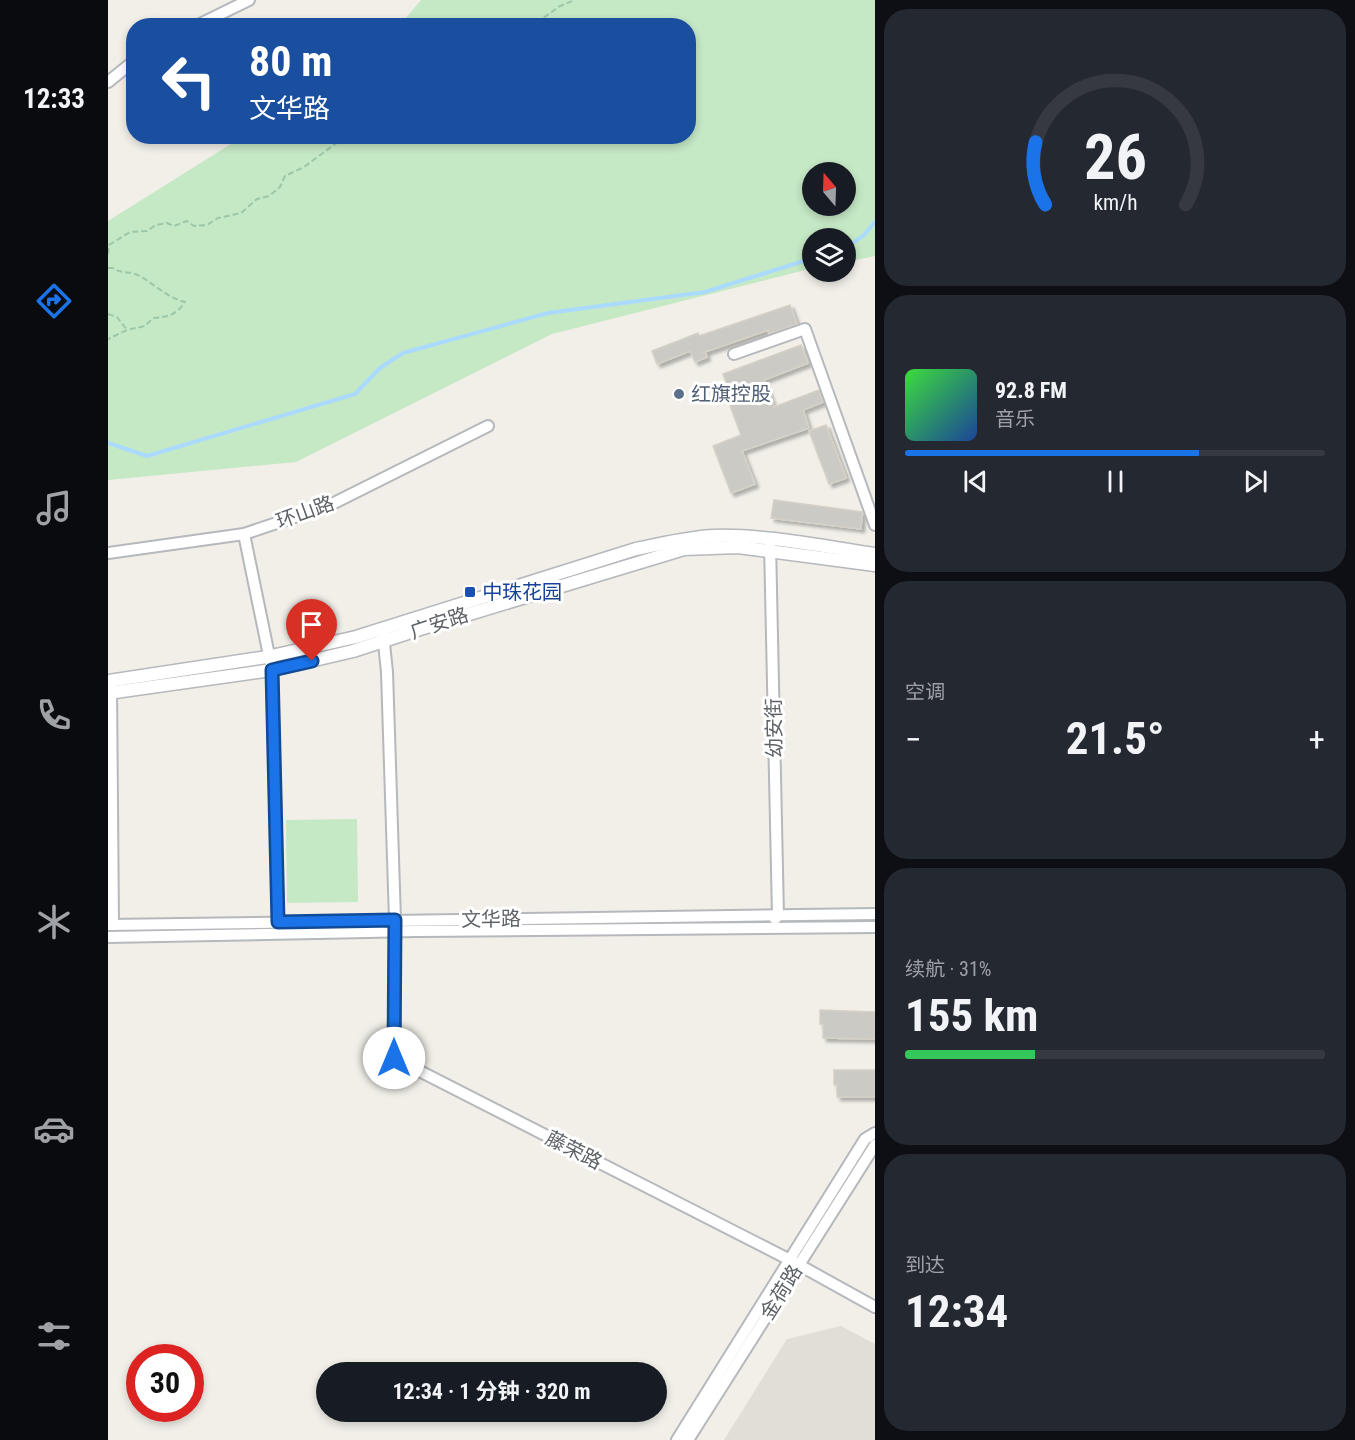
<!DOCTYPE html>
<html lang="zh">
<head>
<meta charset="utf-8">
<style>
	body { margin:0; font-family:"Roboto Condensed","Noto Sans SC",sans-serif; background:#242831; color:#f1f3f6; height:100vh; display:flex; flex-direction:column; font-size:22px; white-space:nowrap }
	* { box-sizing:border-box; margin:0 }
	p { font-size:20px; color:#9ea1a6 }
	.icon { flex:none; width:33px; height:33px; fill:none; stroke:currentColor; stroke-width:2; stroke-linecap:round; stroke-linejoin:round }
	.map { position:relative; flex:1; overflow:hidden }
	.drawer { display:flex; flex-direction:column; gap:9px; padding:9px; background:#0d0f14; width:480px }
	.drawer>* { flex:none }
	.top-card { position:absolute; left:18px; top:18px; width:570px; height:126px; border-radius:24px; box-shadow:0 3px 9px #0003; background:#1a4fa0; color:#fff; overflow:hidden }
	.needle { width:39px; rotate:341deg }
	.controls { position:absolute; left:694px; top:162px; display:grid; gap:12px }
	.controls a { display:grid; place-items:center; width:54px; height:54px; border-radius:50%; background:#171b24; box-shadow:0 3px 9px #0003; font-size:30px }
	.speed { position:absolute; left:18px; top:1344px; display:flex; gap:12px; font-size:30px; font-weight:700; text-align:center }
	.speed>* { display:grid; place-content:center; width:78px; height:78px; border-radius:50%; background:#171b24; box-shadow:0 3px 9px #0003; line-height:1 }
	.speed .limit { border:9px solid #d22; background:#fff; color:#111 }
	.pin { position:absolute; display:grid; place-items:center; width:51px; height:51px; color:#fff; margin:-62px -26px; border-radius:50% 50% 50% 0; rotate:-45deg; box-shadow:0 0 6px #0007 }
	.pin .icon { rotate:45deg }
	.me { position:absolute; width:66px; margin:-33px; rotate:0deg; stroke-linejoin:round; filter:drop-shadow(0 0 4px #0008) }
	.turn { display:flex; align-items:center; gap:21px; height:126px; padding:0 24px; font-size:27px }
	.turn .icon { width:78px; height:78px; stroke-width:2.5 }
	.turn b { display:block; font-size:42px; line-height:51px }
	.big { font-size:45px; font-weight:700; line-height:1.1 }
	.drawer .card { flex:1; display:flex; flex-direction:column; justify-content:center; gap:9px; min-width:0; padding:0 21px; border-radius:24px; background:#242831 }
	.drawer .dial { align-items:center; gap:0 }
	.dial svg { height:156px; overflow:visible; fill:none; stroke:#363941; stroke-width:7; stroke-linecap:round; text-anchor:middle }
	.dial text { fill:#f1f3f6; stroke:none }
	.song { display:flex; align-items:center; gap:18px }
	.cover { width:72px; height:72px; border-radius:9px; background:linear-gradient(135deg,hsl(120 70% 55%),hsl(220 70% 35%)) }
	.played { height:6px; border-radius:3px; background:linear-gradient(90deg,#1a73e8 70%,#363941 70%) }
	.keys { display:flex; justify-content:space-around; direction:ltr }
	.heat { display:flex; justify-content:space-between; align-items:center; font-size:33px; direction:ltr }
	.charge { height:9px; border-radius:4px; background:linear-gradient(90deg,#34c759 31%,#363941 0) }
	.trip { position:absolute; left:208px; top:1362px; width:351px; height:60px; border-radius:30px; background:#171b24; box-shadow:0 3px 9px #0003; font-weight:700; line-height:60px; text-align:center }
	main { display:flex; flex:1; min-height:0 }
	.menu { display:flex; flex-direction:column; width:108px; justify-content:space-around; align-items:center; background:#090b0e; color:#9ea1a6 }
	.menu .icon { width:42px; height:42px }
	.menu .selected { color:#1a73e8 }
	.menu b { font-size:27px; color:#f1f3f6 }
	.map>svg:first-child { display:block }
</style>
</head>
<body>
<main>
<nav class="menu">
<b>12:33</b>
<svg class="icon selected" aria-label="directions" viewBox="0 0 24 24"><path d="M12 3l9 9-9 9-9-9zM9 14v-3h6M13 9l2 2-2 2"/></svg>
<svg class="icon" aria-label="music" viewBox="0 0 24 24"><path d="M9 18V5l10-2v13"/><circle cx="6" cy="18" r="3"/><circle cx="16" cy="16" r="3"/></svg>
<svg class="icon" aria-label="phone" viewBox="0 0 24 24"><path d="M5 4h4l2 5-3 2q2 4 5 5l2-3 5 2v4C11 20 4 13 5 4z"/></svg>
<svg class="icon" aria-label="climate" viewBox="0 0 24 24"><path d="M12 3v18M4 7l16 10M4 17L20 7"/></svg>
<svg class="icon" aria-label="car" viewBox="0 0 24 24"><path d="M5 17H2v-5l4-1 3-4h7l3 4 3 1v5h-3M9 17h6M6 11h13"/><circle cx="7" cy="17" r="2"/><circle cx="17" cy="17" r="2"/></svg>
<svg class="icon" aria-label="filters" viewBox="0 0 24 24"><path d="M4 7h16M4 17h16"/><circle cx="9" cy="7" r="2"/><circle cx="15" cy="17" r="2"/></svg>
</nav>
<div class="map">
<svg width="767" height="1440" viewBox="0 0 767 1440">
	<defs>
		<filter id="shadow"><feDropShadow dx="3.5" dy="3.5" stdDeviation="1.5" flood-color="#0004"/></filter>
	</defs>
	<rect width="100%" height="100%" fill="#f1efe8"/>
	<polygon fill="#e1ded6" points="733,1326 767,1344 767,1440 616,1440 679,1339"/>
	<g fill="#c5e8c5" fill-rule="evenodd">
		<path d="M313 0H767V256L738 262V238H705V268L444 334 188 462 0 480V221L134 137 580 136V26L292 25ZM705 172H738V206H705Z"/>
		<polygon points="249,819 250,902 179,903 178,820"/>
	</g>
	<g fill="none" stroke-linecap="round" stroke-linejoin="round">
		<g stroke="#aadaff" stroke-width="4">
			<polyline points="738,248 756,235 767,222"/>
			<polyline points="0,443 39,456 247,394 272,368 295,353 440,313 597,292 705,258"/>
		</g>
	</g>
	<g fill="#cccac5" stroke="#d6d1c6" stroke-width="1.5" filter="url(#shadow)">
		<polygon points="682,305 689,324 661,334 660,330 597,352 599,357 587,362 582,351 549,364 544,351 590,333 591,336"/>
		<polygon points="693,345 700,363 656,380 666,407 711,390 715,402 695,410 701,428 634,451 647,484 623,493 605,446 633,435 617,392 621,390 615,374"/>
		<polygon points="718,425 738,478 721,484 701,431"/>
		<polygon points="666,500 754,512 753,529 663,518"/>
		<polygon points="712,1010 767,1012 767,1039 715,1038 715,1024 712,1024"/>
		<polygon points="726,1070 767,1070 767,1097 729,1097 729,1085 726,1085"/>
	</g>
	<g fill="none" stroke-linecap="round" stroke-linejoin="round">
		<defs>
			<g id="minor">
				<polyline points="88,26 141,0"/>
				<polyline points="0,82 26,61"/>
				<polyline points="626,354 697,329 767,525"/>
				<polyline points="136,534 164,670 170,922"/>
				<polyline points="662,543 670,916 667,919"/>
				<polyline points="0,553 136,534 222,505 380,426"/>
				<polyline points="275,634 279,672 287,920 286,1058 682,1260 767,1307"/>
				<polyline points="3,685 5,925"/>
				<polyline points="0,925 767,914"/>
				<polyline points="0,937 309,931 767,927"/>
				<polyline points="569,1440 757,1139 767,1133"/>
				<polyline points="580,1440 767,1145"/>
			</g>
			<g id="tertiary">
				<path d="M0 681 159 657 248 637 528 549C554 544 579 537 606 536 656 534 717 547 767 554"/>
				<polyline points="0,693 164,670 245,651 312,629 576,549 630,547 767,565"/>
			</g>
		</defs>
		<use href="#minor" stroke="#b5b8bc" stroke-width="14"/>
		<use href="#tertiary" stroke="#b5b8bc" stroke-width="15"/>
		<g stroke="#9cc7a9" stroke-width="2" stroke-dasharray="6 3" stroke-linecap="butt">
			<polyline points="420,26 431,21 452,6 467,0"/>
			<polyline points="0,254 1,245 22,232 39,231 48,225 59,223 66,226 79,221 86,226 99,225 110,218 133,213 149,199 161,196 172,187 177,176 196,167 238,136"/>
			<path d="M0 268H5C13 274 23 271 32 276 47 285 60 298 77 302 68 315 60 317 45 318L37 326 19 330 0 339"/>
			<polyline points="0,314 9,317 19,330"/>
		</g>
		<use href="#minor" stroke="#fff" stroke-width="10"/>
		<use href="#tertiary" stroke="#fff" stroke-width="12"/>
	</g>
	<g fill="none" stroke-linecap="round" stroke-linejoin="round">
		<defs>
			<polyline id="route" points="204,661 164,670 170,922 287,920 286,1058"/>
		</defs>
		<use href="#route" stroke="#114b97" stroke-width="15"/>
		<use href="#route" stroke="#1a73e8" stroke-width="10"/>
	</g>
	<circle fill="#5c6f8a" stroke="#fff" stroke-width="2" cx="571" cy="394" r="6"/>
	<rect fill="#1a4fb4" stroke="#fff" stroke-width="2" x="356" y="586" width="12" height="12" rx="3"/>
	<g text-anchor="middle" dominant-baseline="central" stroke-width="6" stroke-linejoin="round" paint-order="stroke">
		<g font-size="20" fill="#4e5e75" stroke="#fff" text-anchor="start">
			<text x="583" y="394">红旗控股</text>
		</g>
		<g font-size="20" fill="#5f6368" stroke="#fff">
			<text transform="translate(197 512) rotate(-20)">环山路</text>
			<text transform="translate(331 623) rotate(-18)">广安路</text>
			<text transform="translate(666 728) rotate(-91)">幼安街</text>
			<text transform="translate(383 919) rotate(-1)">文华路</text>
			<text transform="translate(466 1150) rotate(27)">藤荣路</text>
			<text transform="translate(673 1292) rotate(-58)">金荷路</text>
		</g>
		<g font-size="20" fill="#164399" stroke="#fff" text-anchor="start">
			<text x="374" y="592">中珠花园</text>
		</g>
	</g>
</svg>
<div class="controls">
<a><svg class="needle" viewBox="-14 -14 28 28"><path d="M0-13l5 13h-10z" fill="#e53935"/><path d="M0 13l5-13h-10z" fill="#9ea1a6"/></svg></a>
<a><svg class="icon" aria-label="layers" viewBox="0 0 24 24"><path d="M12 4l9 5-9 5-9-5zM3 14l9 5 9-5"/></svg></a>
</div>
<div class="speed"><div class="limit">30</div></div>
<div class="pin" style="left:204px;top:661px;background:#d93025"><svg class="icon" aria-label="arrive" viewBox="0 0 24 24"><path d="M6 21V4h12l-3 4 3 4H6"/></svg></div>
<svg class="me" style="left:286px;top:1058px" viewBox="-20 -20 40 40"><circle r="19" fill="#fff"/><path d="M0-13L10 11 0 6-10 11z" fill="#1a73e8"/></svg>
<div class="trip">12:34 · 1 分钟 · 320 m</div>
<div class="top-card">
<div class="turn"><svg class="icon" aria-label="left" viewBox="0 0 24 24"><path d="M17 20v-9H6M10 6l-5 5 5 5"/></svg><div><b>80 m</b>文华路</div></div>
</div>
</div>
<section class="drawer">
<div class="card dial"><svg viewBox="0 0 100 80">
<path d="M14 69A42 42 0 1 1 86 69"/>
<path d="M14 69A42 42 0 0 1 9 37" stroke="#1a73e8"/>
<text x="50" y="56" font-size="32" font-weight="700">26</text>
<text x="50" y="72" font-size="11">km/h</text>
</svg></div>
<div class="card">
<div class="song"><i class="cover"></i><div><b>92.8 FM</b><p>音乐</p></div></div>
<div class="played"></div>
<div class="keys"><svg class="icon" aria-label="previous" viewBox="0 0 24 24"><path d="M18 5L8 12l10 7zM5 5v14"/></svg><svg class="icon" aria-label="pause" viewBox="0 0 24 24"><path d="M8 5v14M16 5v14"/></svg><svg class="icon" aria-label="next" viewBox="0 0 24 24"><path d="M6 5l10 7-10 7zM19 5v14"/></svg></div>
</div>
<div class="card"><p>空调</p>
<div class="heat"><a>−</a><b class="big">21.5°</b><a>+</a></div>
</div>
<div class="card"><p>续航 · 31%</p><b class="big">155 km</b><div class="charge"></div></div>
<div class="card"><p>到达</p><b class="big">12:34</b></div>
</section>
</main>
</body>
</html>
